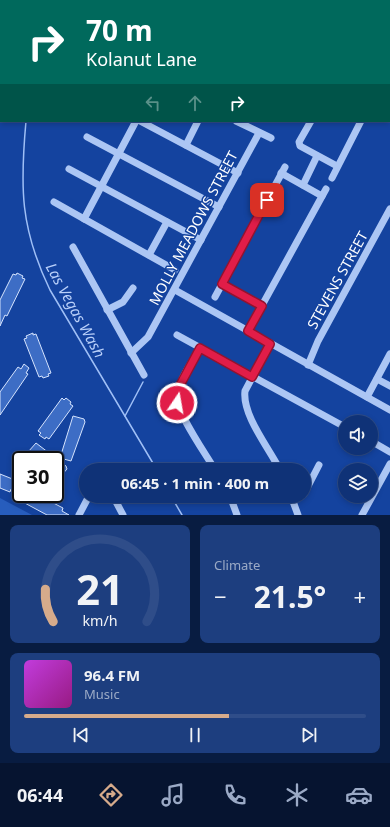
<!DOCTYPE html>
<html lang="en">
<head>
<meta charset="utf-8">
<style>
	body { margin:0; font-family:"Noto Sans",sans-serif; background:#1d3e7f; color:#f1f3f6; height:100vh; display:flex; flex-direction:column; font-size:15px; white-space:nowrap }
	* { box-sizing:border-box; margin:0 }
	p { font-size:13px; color:#9baac6 }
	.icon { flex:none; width:22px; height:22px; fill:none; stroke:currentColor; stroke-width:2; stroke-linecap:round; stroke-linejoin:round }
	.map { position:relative; height:515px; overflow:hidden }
	.panel { display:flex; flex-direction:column; gap:10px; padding:10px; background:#081c41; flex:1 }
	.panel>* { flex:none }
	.top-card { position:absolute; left:0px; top:0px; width:390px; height:122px; box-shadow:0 2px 6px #0003,0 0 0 1px #2f4d89; background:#00695c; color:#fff; overflow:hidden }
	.controls { position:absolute; left:338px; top:415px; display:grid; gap:8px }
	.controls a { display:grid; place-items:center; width:40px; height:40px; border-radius:50%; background:#0f3277; box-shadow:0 2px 6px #0003,0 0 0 1px #2f4d89; font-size:20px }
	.speed { position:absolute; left:12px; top:451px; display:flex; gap:8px; font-size:20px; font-weight:700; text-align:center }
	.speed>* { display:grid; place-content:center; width:52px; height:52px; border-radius:50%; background:#0f3277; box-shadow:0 2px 6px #0003,0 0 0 1px #2f4d89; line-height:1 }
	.speed .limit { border:2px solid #111; border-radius:6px; background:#fff; color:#111 }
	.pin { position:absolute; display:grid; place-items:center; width:34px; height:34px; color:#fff; margin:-17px; border-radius:8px; box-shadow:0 2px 6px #0006 }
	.me { position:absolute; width:44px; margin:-22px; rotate:12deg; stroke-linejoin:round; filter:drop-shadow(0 0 3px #0008) }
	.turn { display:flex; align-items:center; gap:14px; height:84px; padding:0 20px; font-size:18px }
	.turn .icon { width:52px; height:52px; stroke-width:2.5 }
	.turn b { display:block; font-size:28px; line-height:34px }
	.lanes { display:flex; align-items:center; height:38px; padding:0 20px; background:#0003; justify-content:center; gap:20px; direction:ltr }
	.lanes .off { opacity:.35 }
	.big { font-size:30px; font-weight:700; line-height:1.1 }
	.panel .tile { flex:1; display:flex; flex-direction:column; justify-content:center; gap:6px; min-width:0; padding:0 14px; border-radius:8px; background:#1d3e7f }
	.panel .dial { align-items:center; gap:0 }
	.dial svg { height:104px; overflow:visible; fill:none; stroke:#2f4d89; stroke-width:7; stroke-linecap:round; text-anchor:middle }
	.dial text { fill:#f1f3f6; stroke:none }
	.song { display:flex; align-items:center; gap:12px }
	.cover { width:48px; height:48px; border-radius:6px; background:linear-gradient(135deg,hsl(290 70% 55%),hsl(310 70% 35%)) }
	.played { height:4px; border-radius:2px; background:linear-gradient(90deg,#d6ab8b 60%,#2f4d89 60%) }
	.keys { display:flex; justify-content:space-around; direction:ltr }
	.heat { display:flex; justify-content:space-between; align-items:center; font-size:22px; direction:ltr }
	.panel .tiles { flex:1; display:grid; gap:10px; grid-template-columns:1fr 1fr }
	.tile:last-child { grid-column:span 2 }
	.trip { position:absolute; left:79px; top:463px; width:232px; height:40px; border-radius:20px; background:#0f3277; box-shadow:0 2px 6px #0003,0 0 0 1px #2f4d89; font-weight:700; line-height:40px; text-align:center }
	.dock { display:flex; height:64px; justify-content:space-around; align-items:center; background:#061430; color:#9baac6 }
	.dock .icon { width:28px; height:28px }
	.dock .current { color:#d6ab8b }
	.dock b { font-size:18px; color:#f1f3f6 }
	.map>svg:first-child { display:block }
</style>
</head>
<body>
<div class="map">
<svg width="390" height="515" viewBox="0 0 390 515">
	<rect width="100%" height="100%" fill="#14439f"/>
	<polygon fill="#275dbd" points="0,498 32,515 0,515"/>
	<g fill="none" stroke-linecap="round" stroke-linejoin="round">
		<g stroke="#9fbff6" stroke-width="1.5">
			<polyline points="38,1 39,0"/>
			<path d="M26 121C20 187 20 228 50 290L157 470"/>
			<polyline points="125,416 143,382"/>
			<polyline points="171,496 182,515"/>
		</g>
	</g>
	<g fill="#3d6dc5" stroke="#d5e3fd">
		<polygon points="17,273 23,276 22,278 25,279 7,316 5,315 0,326 0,300 13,274 16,275"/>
		<polygon points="33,333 33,335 36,334 51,373 48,374 49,376 43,378 42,376 39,377 24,339 27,338 26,336"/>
		<polygon points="24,364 29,368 26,373 28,374 0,415 0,392 18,367 21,369"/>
		<polygon points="62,398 64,400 66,398 71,402 70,404 73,406 49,439 46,437 45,439 39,435 41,433 38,431"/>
		<polygon points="73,416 84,419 85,422 71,461 60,458"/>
		<polygon points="36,443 66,466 67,469 60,477 55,474 55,460 37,460 28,452"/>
		<polygon points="0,474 15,480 14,483 16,484 13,490 11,489 10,492 0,488"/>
		<polygon points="22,494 36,494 63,508 62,511 69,515 47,515 21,501"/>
	</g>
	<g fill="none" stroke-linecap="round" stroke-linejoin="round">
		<g stroke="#acc6f4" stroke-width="7">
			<polyline points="297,0 298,1"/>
			<polyline points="389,24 390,22"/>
			<polyline points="389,54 390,54"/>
			<polyline points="389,68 390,66"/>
			<polyline points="140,121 238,173"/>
			<polyline points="236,121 271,138"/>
			<polyline points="311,121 299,142 300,146 337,166"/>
			<polyline points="87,137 219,207"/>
			<polyline points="186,145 198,121"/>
			<polyline points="69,169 201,240"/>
			<polyline points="281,173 322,196"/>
			<polyline points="332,178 361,121"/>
			<polyline points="303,185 317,156"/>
			<polyline points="54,202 175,270"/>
			<polyline points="84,219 136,121"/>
			<polyline points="73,247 144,375"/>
			<polyline points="149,255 167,222"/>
			<polyline points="222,284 262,306"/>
			<polyline points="175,290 390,410"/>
			<polyline points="215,297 285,167"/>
			<polyline points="107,310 123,302 133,288"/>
			<polyline points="248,331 326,189"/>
			<polyline points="177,335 345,427"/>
			<path d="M270 344 245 391C242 415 269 448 280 470"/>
			<path d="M200 348C192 362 179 379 177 396 174 409 207 456 215 470"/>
			<polyline points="131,353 148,337 259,133"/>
			<polyline points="308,365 318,341 390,209"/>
			<polyline points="377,379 390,386"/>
			<polyline points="367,397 390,354"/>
			<polyline points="371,441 390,452"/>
			<polyline points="304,494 319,465"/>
			<polyline points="113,496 123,515"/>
			<polyline points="230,496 237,515"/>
			<polyline points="291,496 298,515"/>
			<polyline points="79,515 89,496"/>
			<polyline points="362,515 390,464"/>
		</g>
		<g stroke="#f9fbff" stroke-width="10">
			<polyline points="373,0 374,1"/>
			<polyline points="389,10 390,10"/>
		</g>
	</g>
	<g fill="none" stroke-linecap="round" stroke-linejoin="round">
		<defs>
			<polyline id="route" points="177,403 178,389 200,348 252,377 270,344 248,331 262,306 222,284 267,200"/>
		</defs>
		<use href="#route" stroke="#92132f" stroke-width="10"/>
		<use href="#route" stroke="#e11d48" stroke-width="7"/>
	</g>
	<g text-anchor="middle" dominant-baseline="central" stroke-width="3" stroke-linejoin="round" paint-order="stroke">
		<g font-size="14" fill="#fff" stroke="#14439f">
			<text transform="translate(193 228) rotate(-62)">MOLLY MEADOWS STREET</text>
			<text transform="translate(337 280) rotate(-61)">STEVENS STREET</text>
		</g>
		<g font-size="15" font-style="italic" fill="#b9d0fa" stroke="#14439f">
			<text transform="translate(76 310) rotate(61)">Las Vegas Wash</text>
		</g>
	</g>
</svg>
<div class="controls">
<a><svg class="icon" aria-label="sound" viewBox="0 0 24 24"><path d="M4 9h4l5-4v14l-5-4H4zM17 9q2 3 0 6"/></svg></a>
<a><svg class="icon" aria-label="layers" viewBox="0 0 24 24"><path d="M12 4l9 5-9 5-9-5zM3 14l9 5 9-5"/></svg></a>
</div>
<div class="speed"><div class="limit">30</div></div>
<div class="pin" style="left:267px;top:200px;background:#d93025"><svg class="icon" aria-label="arrive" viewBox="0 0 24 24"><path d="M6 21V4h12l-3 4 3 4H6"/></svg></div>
<svg class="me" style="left:177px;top:403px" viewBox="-20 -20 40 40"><circle r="17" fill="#e11d48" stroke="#fff" stroke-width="3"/><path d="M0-11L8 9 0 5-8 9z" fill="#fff"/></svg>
<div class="trip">06:45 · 1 min · 400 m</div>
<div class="top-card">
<div class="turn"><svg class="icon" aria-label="right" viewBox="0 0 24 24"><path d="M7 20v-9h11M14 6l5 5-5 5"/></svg><div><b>70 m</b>Kolanut Lane</div></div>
<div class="lanes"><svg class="icon off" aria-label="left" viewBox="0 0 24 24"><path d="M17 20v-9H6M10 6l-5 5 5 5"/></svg><svg class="icon off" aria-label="ahead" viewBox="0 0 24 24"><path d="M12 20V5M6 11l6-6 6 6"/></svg><svg class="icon" aria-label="right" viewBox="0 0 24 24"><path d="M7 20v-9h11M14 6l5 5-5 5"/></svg></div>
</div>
</div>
<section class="panel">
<div class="tiles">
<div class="tile dial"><svg viewBox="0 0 100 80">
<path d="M14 69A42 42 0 1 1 86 69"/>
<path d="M14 69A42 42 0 0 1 8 44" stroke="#d6ab8b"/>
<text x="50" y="56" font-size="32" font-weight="700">21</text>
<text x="50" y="72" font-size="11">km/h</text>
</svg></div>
<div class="tile"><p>Climate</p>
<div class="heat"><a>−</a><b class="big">21.5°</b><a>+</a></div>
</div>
<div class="tile">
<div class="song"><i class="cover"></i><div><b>96.4 FM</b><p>Music</p></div></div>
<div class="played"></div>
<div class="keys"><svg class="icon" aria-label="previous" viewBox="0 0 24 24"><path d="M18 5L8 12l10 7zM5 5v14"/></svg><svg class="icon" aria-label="pause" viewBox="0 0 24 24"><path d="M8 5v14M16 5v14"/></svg><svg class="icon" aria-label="next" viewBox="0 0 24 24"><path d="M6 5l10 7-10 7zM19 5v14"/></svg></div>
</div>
</div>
</section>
<nav class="dock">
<b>06:44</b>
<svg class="icon current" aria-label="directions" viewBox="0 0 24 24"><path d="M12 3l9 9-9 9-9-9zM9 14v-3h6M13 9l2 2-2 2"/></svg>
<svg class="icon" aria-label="music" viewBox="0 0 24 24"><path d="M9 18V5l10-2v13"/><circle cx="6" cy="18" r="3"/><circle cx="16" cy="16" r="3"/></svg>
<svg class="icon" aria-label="phone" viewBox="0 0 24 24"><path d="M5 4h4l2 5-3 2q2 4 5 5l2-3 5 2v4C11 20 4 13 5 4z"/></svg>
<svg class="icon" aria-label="climate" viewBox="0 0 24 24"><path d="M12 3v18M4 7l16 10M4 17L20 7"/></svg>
<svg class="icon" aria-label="car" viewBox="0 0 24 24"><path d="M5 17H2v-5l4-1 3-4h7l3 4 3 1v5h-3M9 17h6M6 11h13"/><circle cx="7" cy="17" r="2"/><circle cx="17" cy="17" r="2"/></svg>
</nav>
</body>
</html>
